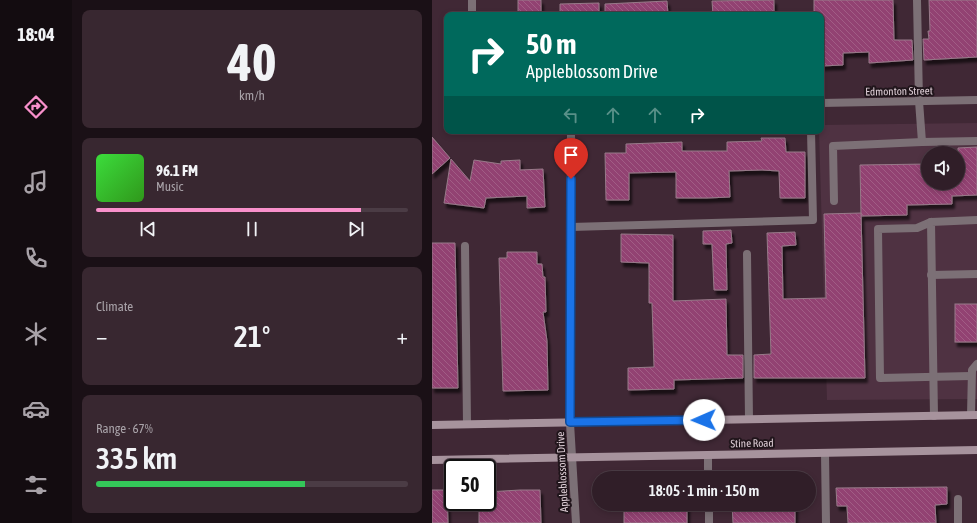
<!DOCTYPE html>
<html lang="en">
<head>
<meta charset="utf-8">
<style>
	body { margin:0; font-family:"Asap Condensed",sans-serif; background:#382730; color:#f1f3f6; height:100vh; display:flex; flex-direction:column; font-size:15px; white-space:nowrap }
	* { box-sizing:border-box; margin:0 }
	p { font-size:13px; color:#a8a2a8 }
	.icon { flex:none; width:22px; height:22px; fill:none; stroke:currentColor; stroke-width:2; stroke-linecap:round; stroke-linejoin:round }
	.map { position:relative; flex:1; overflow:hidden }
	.drawer { display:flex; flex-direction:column; gap:10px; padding:10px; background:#1a1016; width:360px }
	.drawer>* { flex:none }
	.hud { position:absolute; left:12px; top:12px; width:380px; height:122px; border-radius:8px; box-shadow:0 2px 6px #0003,0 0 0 1px #4b3c45; background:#00695c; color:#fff; overflow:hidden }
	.tools { position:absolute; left:489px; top:146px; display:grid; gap:8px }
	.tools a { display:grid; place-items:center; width:44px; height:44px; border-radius:50%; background:#301e28; box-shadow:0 2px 6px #0003,0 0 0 1px #4b3c45; font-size:20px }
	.speed { position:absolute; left:12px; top:459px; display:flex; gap:8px; font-size:20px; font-weight:700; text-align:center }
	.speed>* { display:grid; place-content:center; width:52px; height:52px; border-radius:50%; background:#301e28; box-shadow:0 2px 6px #0003,0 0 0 1px #4b3c45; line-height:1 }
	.speed .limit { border:2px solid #111; border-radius:6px; background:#fff; color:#111 }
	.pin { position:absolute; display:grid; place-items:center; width:34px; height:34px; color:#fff; margin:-41px -17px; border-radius:50% 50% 50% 0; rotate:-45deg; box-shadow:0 0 4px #0007 }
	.pin .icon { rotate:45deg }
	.me { position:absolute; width:44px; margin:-22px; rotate:269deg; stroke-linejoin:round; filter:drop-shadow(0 0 3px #0008) }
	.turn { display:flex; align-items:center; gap:14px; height:84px; padding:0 16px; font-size:18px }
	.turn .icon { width:52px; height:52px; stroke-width:2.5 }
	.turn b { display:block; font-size:28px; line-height:34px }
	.lanes { display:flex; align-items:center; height:38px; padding:0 16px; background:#0003; justify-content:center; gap:20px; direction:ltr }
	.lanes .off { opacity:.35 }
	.big { font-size:30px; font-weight:600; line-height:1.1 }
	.drawer .card { flex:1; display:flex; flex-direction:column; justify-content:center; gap:6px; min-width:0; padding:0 14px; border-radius:8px; background:#382730 }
	.drawer .dial { align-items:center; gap:0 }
	.dial b { font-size:52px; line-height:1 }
	.song { display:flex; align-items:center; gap:12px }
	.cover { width:48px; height:48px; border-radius:6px; background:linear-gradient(135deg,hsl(120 70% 55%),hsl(110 70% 35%)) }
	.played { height:4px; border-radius:2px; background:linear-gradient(90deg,#f890cb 85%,#4b3c45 85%) }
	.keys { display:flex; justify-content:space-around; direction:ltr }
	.heat { display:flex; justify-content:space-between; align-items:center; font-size:22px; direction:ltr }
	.charge { height:6px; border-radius:3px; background:linear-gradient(90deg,#34c759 67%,#4b3c45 0) }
	.trip { position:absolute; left:160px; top:471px; width:224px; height:40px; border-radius:20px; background:#301e28; box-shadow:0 2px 6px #0003,0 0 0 1px #4b3c45; font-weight:600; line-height:40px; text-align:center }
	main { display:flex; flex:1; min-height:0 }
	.menu { display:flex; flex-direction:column; width:72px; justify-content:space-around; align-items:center; background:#130c10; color:#a8a2a8 }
	.menu .icon { width:28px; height:28px }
	.menu .active { color:#f890cb }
	.menu b { font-size:18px; color:#f1f3f6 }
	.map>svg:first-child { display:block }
</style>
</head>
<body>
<main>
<nav class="menu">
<b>18:04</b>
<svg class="icon active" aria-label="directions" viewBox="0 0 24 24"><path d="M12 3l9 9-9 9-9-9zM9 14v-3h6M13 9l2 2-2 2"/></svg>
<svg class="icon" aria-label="music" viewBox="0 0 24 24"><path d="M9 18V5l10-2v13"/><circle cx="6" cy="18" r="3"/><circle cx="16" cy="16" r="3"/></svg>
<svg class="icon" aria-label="phone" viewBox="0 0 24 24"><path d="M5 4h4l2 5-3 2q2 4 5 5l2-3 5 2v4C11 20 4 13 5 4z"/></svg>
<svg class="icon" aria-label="climate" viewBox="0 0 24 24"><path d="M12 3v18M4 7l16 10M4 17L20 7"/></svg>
<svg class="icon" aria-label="car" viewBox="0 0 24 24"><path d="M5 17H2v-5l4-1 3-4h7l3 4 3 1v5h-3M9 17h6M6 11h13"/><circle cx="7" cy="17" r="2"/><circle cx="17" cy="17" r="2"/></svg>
<svg class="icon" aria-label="filters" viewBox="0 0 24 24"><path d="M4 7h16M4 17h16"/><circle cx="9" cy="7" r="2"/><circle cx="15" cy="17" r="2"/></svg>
</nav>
<section class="drawer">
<div class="card dial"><b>40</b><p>km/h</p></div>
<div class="card">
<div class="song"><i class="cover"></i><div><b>96.1 FM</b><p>Music</p></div></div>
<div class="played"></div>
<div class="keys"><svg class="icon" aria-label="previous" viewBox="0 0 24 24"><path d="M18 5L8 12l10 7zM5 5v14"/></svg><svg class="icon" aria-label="pause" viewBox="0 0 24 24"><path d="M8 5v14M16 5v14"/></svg><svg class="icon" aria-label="next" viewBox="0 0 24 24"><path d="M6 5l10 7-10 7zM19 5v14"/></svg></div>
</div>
<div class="card"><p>Climate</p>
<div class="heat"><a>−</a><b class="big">21°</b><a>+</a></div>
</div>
<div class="card"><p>Range · 67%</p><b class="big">335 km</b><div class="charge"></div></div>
</section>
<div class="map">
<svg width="545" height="523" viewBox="0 0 545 523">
	<defs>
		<pattern id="building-back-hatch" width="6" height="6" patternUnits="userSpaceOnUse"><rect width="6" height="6" fill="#924372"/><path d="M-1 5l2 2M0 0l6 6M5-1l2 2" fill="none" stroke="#a15d85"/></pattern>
		<filter id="shadow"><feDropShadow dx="2.5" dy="4.5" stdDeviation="1" flood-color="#0009"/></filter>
	</defs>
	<rect width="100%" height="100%" fill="#402835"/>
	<path fill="#4f3242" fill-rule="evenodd" d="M545 123V399L395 400 387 131H389V125ZM496 153H526V183H496Z"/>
	<g fill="url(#building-back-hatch)" stroke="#977a89" filter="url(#shadow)">
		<polygon points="86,0 109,0 109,13 106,13 106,15 86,15"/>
		<polygon points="342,0 342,15 281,15 280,1"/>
		<polygon points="382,0 461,0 462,40 480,40 481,60 437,63 437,52 411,53 411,65 389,66 389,15 382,15"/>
		<polygon points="497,0 545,0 545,57 492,60 491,39 497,39 496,31 498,31"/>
		<polygon points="235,1 236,15 173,15 173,4"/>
		<polygon points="167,3 167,15 128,15 128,4"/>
		<polygon points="0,137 18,158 0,174"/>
		<polygon points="329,138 353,138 354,152 373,152 373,198 348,198 347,171 330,170 297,171 298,197 275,198 244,198 244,172 197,173 197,200 174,200 173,153 194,153 194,144 250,142 250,151 295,151 295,142 330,141"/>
		<polygon points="545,147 545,195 520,196 520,204 475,205 475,215 429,216 428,165 496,164 496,183 526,183 526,148"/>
		<polygon points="19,159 38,181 42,160 69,164 69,161 88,160 88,170 111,169 113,207 95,208 95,196 54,198 52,208 12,203"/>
		<polygon points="429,213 433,378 322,378 322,355 339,354 335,233 363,232 364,245 350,246 351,299 394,298 392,214"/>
		<polygon points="299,230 300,243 294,244 295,290 282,290 280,244 271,244 271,231"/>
		<polygon points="189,234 241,235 241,301 294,299 295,355 311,355 311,378 242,380 242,389 196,390 196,368 222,367 220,303 217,303 217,263 189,262"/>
		<polygon points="0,243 23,243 26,388 0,388"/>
		<polygon points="75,252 105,252 105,264 110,264 111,277 113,277 114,312 111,312 115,341 116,390 71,391 67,258 75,258"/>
		<rect x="523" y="304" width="22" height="38"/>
		<polygon points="515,487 515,504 503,505 504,523 416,523 415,506 405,506 404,488"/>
		<polygon points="0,490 15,490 16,523 0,523"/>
		<polygon points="88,490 108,490 109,523 47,523 47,502 55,502 55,492"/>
		<rect x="192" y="504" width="63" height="19"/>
		<polygon points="300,504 363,504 363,523 301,523"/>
	</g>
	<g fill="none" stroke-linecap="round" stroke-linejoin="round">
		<g stroke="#7c7076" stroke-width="8">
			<polyline points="485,0 487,101 490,142 545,141"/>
			<polyline points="402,201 401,146 490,142"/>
			<polyline points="499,222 485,228 446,229 448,378 539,376"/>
			<polyline points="139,227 381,220 379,131"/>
			<polyline points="33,246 35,424"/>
			<polyline points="315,254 317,419"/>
			<polyline points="499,275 545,274"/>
			<polyline points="539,415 540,370 545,364"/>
			<polyline points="502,416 499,222 545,220"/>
			<polyline points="393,453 394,523"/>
			<polyline points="276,455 276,478"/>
			<polyline points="526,499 526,523"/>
			<polyline points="277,504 277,523"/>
		</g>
		<g stroke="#7c7076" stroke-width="8">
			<polyline points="40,0 40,15"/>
			<polyline points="389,103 545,100"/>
			<polyline points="139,131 138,423 144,523"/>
		</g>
		<g stroke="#a7939d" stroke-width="8">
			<polyline points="0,425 545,415"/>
			<polyline points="0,460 545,450"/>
		</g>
	</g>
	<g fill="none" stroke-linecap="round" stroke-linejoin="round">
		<defs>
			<polyline id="route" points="139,179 138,422 272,420"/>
		</defs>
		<use href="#route" stroke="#114b97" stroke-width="10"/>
		<use href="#route" stroke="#1a73e8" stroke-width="7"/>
	</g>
	<g text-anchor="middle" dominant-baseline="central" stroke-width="4" stroke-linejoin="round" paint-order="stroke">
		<g font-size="11" fill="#deced6" stroke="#20151b">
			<text transform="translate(467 91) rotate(-1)">Edmonton Street</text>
			<text transform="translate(320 443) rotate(-1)">Stine Road</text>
			<text transform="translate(130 472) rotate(-93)">Appleblossom Drive</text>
		</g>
	</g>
</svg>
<div class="tools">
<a><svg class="icon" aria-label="sound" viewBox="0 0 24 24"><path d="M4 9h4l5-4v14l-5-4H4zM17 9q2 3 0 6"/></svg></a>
</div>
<div class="speed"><div class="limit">50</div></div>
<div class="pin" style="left:139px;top:179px;background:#d93025"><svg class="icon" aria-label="arrive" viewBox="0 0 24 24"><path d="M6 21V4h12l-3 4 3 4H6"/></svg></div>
<svg class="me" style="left:272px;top:420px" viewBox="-20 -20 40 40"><circle r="19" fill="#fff"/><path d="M0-13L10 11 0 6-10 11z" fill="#1a73e8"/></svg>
<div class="trip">18:05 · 1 min · 150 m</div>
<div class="hud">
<div class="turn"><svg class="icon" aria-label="right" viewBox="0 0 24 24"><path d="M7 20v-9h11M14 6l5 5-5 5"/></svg><div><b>50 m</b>Appleblossom Drive</div></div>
<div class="lanes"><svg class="icon off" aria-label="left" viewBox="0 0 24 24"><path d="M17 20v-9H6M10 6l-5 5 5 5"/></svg><svg class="icon off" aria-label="ahead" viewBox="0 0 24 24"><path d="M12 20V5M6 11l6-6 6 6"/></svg><svg class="icon off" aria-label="ahead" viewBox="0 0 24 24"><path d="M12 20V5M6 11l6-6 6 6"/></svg><svg class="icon" aria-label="right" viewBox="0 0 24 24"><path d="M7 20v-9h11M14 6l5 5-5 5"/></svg></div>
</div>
</div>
</main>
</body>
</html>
